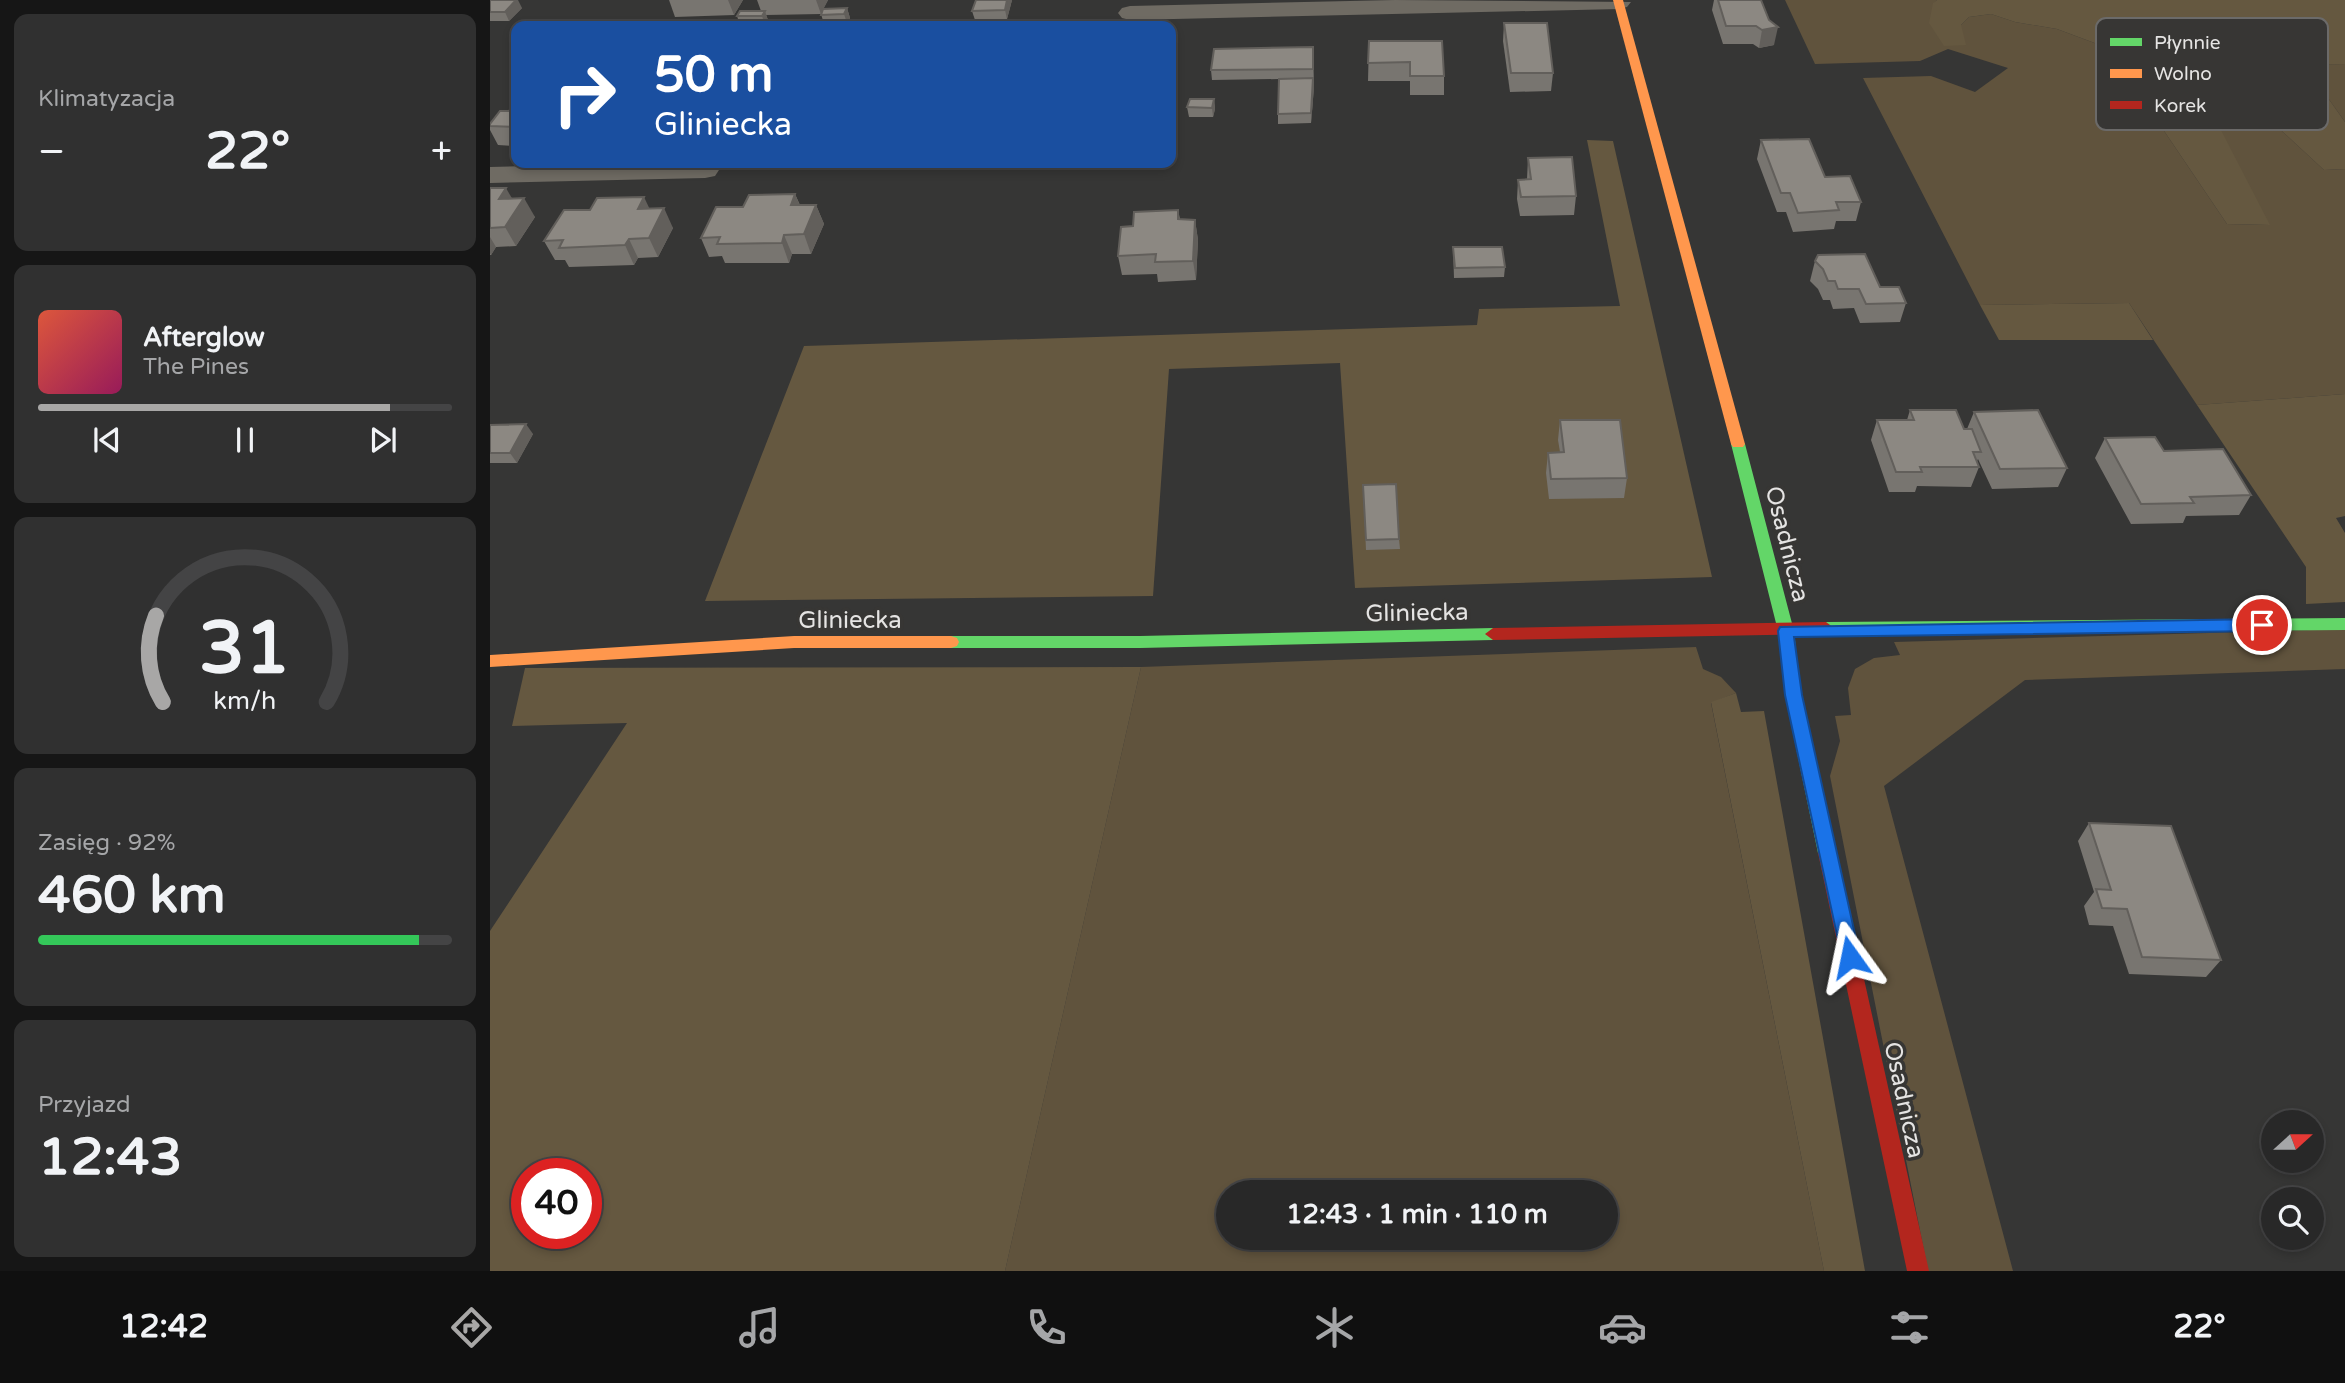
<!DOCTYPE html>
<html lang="pl">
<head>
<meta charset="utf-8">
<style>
	body { margin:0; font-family:"Varela Round",sans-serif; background:#303030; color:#f1f3f6; height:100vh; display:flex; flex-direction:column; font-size:26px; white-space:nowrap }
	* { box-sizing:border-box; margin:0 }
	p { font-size:23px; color:#a5a6a8 }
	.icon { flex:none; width:38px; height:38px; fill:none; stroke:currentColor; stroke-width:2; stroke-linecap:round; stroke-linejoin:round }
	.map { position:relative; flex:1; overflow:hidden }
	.details { display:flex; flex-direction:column; gap:14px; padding:14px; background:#161616; width:490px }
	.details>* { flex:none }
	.banner { position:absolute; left:21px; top:21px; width:665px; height:147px; border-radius:14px; box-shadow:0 4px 10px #0003,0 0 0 2px #444445; background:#1a4fa0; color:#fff; overflow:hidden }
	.needle { width:46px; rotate:69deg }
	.fabs { position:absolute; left:1771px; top:1110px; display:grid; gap:14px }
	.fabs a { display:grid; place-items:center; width:63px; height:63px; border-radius:50%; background:#282828; box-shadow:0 4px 10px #0003,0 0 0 2px #444445; font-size:35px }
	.speed { position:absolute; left:21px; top:1158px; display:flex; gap:14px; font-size:35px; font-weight:700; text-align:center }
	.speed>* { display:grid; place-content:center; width:91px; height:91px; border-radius:50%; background:#282828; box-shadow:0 4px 10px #0003,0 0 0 2px #444445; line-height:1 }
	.speed .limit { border:10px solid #d22; background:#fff; color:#111 }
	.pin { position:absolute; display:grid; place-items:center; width:60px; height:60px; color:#fff; margin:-30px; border:4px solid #fff; border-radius:50%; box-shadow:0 2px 7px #0007 }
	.me { position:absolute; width:77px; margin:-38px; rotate:348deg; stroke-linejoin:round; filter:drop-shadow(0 0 5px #0008) }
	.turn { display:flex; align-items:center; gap:24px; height:147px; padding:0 28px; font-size:32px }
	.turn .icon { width:91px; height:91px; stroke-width:2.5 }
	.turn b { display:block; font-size:49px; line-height:60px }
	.big { font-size:52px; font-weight:700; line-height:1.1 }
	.details .tile { flex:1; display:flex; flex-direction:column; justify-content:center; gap:10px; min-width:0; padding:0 24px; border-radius:14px; background:#303030 }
	.details .dial { align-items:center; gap:0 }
	.dial svg { height:182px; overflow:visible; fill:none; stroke:#444445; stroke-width:7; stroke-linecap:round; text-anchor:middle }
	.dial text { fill:#f1f3f6; stroke:none }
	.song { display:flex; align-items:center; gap:21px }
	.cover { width:84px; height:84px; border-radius:10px; background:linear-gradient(135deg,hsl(10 70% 55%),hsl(330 70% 35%)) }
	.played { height:7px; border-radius:4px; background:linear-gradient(90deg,#a8a7a6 85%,#444445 85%) }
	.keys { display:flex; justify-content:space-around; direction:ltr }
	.heat { display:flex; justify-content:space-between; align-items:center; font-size:38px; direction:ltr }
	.charge { height:10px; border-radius:5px; background:linear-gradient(90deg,#34c759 92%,#444445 0) }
	.trip { position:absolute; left:726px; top:1180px; width:402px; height:70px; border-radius:35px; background:#282828; box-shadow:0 4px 10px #0003,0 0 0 2px #444445; font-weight:700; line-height:70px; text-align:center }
	.dock { display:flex; height:112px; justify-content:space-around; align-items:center; background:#101010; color:#a5a6a8 }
	.dock .icon { width:49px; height:49px }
	.dock .on { color:#a8a7a6 }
	.dock b { font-size:32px; color:#f1f3f6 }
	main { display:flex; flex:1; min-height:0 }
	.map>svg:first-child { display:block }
</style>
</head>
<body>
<main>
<section class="details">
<div class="tile"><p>Klimatyzacja</p>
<div class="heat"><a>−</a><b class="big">22°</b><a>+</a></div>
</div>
<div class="tile">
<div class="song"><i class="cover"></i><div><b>Afterglow</b><p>The Pines</p></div></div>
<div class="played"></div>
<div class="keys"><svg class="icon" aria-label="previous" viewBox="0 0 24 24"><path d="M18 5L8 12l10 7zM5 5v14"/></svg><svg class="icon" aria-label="pause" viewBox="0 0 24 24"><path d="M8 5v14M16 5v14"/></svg><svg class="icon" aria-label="next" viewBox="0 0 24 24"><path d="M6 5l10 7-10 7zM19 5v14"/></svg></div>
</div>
<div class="tile dial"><svg viewBox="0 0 100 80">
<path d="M14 69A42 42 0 1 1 86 69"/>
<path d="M14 69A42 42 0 0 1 11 31" stroke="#a8a7a6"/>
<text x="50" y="56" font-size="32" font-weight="700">31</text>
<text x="50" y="72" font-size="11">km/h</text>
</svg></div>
<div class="tile"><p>Zasięg · 92%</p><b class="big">460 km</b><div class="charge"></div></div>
<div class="tile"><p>Przyjazd</p><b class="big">12:43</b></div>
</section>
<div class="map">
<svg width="1855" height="1271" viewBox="0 0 1855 1271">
	<rect width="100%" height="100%" fill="#363635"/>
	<g fill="#60533d" fill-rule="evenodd">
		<polygon points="1295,0 1447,0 1443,4 1471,25 1479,17 1501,14 1525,22 1567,29 1618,48 1737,224 1779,225 1718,107 1766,107 1834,170 1855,169 1855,394 1707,405 1639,303 1490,305 1373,78 1441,76 1485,92 1518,68 1458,49 1430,61 1325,64"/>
		<polygon points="1855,64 1855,122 1826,81 1768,80 1753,66"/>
		<polygon points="1855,629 1855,669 1535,680 1394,786 1523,1271 1438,1271 1340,776 1350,741 1345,716 1361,715 1358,688 1365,669 1384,658 1410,655 1404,642"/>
		<path d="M1206 647 1213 669 1231 677 1246 693 1221 703 1334 1271H515L651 667ZM738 1192H1116V1237H738Z"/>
	</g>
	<g fill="#655840" fill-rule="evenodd">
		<polygon points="1447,0 1855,0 1855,64 1754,67 1769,80 1826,81 1855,122 1855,169 1834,170 1766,107 1719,107 1780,225 1737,224 1618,48 1567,29 1525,22 1501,14 1479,17 1471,25 1476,45 1454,46 1439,23 1443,3"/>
		<polygon points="1097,140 1123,141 1222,577 865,588 850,363 679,369 663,596 215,601 314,346 987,325 989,309 1130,306"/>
		<polygon points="1639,303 1663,340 1509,340 1490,305"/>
		<polygon points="1855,394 1855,516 1846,518 1855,533 1855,602 1816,604 1816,567 1707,405"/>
		<path d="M651 667 515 1271H0V931L137 723 22 726 35 668ZM37 1174H96V1234H37Z"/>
		<polygon points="1246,693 1251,712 1274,711 1375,1271 1334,1271 1221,702"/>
	</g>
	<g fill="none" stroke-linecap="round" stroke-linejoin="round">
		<g fill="#6f6b63" fill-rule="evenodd">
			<polygon points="905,0 1141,2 1137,7 1129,9 640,20 632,18 628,13 632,8 640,6"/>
			<polygon points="173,163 219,163 229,170 225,176 215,178 0,183 0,167"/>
		</g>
		<g fill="#63d668" fill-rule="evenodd">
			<polygon points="1248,439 1255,444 1304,631 1311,695 1346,853 1343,858 1337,861 1331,858 1328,853 1295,695 1288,631 1241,444"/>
			<polygon points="1855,618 1855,630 1336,634 1328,628 1336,622"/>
			<polygon points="1003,628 1011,634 1003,640 650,648 461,648 455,646 453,642 455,638 461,636 650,636"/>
		</g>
		<g fill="#ff974d" fill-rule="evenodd">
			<polygon points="1123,0 1133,0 1255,444 1253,447 1243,447 1241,444"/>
			<polygon points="304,636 461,636 467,638 469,642 467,646 461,648 304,648 0,667 0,655"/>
		</g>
		<g fill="#b3261e" fill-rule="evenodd">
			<polygon points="1336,622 1344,628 1336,634 1003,640 995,634 1003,628"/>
			<polygon points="1337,845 1343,848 1346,853 1439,1271 1417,1271 1328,853 1331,848"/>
		</g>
	</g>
	<g fill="#787570">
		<polygon points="0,0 32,8 19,21 0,21"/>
		<polygon points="179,0 253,0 244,15 185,17"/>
		<polygon points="267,0 338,0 333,9 357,8 360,18 357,23 334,24 331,14 276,15 278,20 275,25 250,25 247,16 271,11"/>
		<polygon points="522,0 517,19 485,20 482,11"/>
		<polygon points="1224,0 1271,0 1284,45 1269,48 1263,44 1233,44 1222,10"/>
		<polygon points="1014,23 1063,73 1061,91 1020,92 1013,41"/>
		<polygon points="879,41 954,76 954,95 920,95 920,81 878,81"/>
		<polygon points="823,47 824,87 821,123 788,124 788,114 789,79 722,80 721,70"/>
		<polygon points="724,99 725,109 723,117 699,117 697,107"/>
		<polygon points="26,101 26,146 8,145 0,130 0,124 19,111"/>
		<polygon points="1271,140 1335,177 1371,202 1366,221 1346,221 1344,229 1303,232 1296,212 1287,212 1267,159"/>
		<polygon points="1038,158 1086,196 1084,215 1030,216 1027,199 1028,180 1037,179"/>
		<polygon points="0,188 22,198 45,217 26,246 6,247 1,255 0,255"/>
		<polygon points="305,194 310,205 326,205 334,224 321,254 302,254 299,263 235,263 232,256 219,257 211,238 253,207"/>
		<polygon points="160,209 183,228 168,257 148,258 144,265 79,267 75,260 65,260 54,241"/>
		<polygon points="688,210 690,219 705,220 708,240 706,280 668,282 667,274 632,275 628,256 643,226"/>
		<polygon points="963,247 1015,267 1014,277 964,278"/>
		<polygon points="1325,261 1390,287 1416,303 1410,322 1370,323 1364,308 1343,309 1340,300 1333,300 1328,289 1320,281"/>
		<polygon points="1420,410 1474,429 1477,429 1484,412 1577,468 1568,487 1502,489 1488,459 1487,461 1489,467 1481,487 1427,486 1425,492 1399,492 1381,440 1387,420 1417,420"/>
		<polygon points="1070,420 1137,478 1134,498 1059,499 1056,473 1058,453 1070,452 1068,440"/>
		<polygon points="0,425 43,434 27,463 0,463"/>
		<polygon points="1615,438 1674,451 1761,495 1749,515 1696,516 1693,523 1641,524 1605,458"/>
		<polygon points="873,485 909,539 910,549 876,550"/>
		<polygon points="1599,823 1731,960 1716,977 1639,974 1623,926 1599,925 1594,906 1604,892 1588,841"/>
	</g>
	<g fill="#625f5b">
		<polygon points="26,0 28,0 32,8 19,21 15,12"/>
		<polygon points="238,0 253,0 244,15"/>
		<polygon points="326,0 338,0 331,14"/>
		<polygon points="517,0 522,0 517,19 515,10"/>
		<polygon points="357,8 360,18 357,23 354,14"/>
		<polygon points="275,11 278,20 275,25 272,16"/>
		<polygon points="1288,27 1284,45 1269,48 1272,30"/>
		<polygon points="823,78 824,87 821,123 821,113"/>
		<polygon points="724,99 725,109 723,117 722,108"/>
		<polygon points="16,188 27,207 9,199"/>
		<polygon points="305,194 313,213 301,205"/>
		<polygon points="154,197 163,216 148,209"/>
		<polygon points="34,198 45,217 26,246 15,227"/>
		<polygon points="326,205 334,224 321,254 314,234"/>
		<polygon points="174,208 183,228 168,257 159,238"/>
		<polygon points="705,220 708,240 706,280 703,261"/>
		<polygon points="294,235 302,254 299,263 292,243"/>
		<polygon points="0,237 6,247 1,255 0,253"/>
		<polygon points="139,239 148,258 144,265 135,245"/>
		<polygon points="36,424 43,434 27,463 20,453"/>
	</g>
	<g fill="#8c8882" stroke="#625f5b" stroke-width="2">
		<polygon points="0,0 26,0 15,12 0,12"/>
		<polygon points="486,0 517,0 515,10 482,11"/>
		<polygon points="1228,0 1271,0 1279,20 1288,27 1272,30 1266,26 1236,26"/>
		<polygon points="357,8 354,14 331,15 333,9"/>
		<polygon points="250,11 275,11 272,16 247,16"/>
		<polygon points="1014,23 1057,23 1063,73 1021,73"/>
		<polygon points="879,41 952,41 954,76 920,76 920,62 878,63"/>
		<polygon points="823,47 823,69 721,70 724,49"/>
		<polygon points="823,78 821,113 788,114 789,79"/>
		<polygon points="700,99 724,99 722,108 697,107"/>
		<polygon points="26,101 26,127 0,126 0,124 10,111 19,111"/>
		<polygon points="1319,139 1335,177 1360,176 1371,202 1346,202 1349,210 1308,213 1300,193 1291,193 1271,140"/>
		<polygon points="1082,157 1086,196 1031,197 1028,180 1041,179 1038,158"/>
		<polygon points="0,188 16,188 9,199 34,198 15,227 0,228"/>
		<polygon points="305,194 301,205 326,205 314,234 294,235 292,243 227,244 230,237 211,238 226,207 253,207 259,195"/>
		<polygon points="154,197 148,209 174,208 159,238 139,239 135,245 69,248 73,240 54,241 74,210 100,210 107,198"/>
		<polygon points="688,210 688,219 705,220 703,261 665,262 666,254 628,256 631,227 643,226 644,212"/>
		<polygon points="963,247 1012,247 1015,267 965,268"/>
		<polygon points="1375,254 1390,287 1409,287 1416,303 1376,304 1369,289 1348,289 1345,281 1338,281 1333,269 1325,261 1328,255"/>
		<polygon points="1420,410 1466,410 1474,429 1482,429 1491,452 1483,452 1489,467 1430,467 1432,472 1406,472 1387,420 1424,420"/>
		<polygon points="1548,410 1577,468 1510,469 1484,412"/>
		<polygon points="1070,420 1130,420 1137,478 1061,479 1058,453 1074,452"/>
		<polygon points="36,424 20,453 0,453 0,425"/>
		<polygon points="1665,437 1674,451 1733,449 1761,495 1700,497 1704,503 1651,504 1615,438"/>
		<polygon points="906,484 909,539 876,540 873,485"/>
		<polygon points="1599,823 1681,826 1731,960 1652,957 1637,909 1612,908 1606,889 1621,890"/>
	</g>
	<polygon fill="#1a73e8" stroke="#114b97" stroke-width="2" points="1772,619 1780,625 1772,631 1304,637 1312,695 1370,957 1367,963 1360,965 1353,963 1295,695 1288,631 1290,627"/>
	<g text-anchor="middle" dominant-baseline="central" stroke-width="7" stroke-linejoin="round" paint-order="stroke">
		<g font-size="24" fill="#e5e4e3" stroke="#373634">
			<text transform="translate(1297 544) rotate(76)">Osadnicza</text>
			<text transform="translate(927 613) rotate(-1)">Gliniecka</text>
			<text x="360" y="620">Gliniecka</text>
			<text transform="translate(1414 1100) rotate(78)">Osadnicza</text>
		</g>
	</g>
	<rect x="1606" y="18" width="232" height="112" rx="10" fill="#373634" stroke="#6b6a69" stroke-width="2"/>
	<rect x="1620" y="38" width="32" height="8" fill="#63d668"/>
	<rect x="1620" y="69" width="32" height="9" fill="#ff974d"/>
	<rect x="1620" y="101" width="32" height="8" fill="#b3261e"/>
	<g font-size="19" fill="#e5e4e3">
		<text x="1664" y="49">Płynnie</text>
		<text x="1664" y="80">Wolno</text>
		<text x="1664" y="112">Korek</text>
	</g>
</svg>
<div class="fabs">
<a><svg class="needle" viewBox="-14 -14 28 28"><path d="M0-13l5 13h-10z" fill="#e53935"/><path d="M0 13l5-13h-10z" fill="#a5a6a8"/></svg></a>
<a><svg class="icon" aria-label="search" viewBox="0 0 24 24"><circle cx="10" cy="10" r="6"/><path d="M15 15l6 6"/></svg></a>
</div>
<div class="speed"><div class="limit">40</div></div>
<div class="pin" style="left:1772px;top:625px;background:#d93025"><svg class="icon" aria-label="arrive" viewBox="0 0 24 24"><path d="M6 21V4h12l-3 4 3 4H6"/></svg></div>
<svg class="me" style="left:1360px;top:957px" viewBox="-20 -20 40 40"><path d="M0-17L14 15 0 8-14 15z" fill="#1a73e8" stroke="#fff" stroke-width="4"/></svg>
<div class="trip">12:43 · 1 min · 110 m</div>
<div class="banner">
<div class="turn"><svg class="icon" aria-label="right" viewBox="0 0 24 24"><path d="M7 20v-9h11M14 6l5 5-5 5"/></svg><div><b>50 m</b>Gliniecka</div></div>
</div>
</div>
</main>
<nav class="dock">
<b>12:42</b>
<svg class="icon on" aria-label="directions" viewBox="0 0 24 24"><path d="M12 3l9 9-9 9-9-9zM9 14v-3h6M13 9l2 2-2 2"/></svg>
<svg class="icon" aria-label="music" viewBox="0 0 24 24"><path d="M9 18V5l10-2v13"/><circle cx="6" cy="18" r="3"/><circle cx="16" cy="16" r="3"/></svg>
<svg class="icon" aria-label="phone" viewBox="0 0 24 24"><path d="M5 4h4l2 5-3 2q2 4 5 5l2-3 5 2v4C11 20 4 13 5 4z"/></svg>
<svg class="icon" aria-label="climate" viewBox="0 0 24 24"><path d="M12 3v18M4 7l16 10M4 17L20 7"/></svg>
<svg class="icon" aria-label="car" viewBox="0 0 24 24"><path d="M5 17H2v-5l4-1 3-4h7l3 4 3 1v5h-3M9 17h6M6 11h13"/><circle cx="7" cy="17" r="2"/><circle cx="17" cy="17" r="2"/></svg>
<svg class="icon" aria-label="filters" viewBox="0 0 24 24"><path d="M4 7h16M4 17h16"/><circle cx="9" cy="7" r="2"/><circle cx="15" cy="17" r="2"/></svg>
<b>22°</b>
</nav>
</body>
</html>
